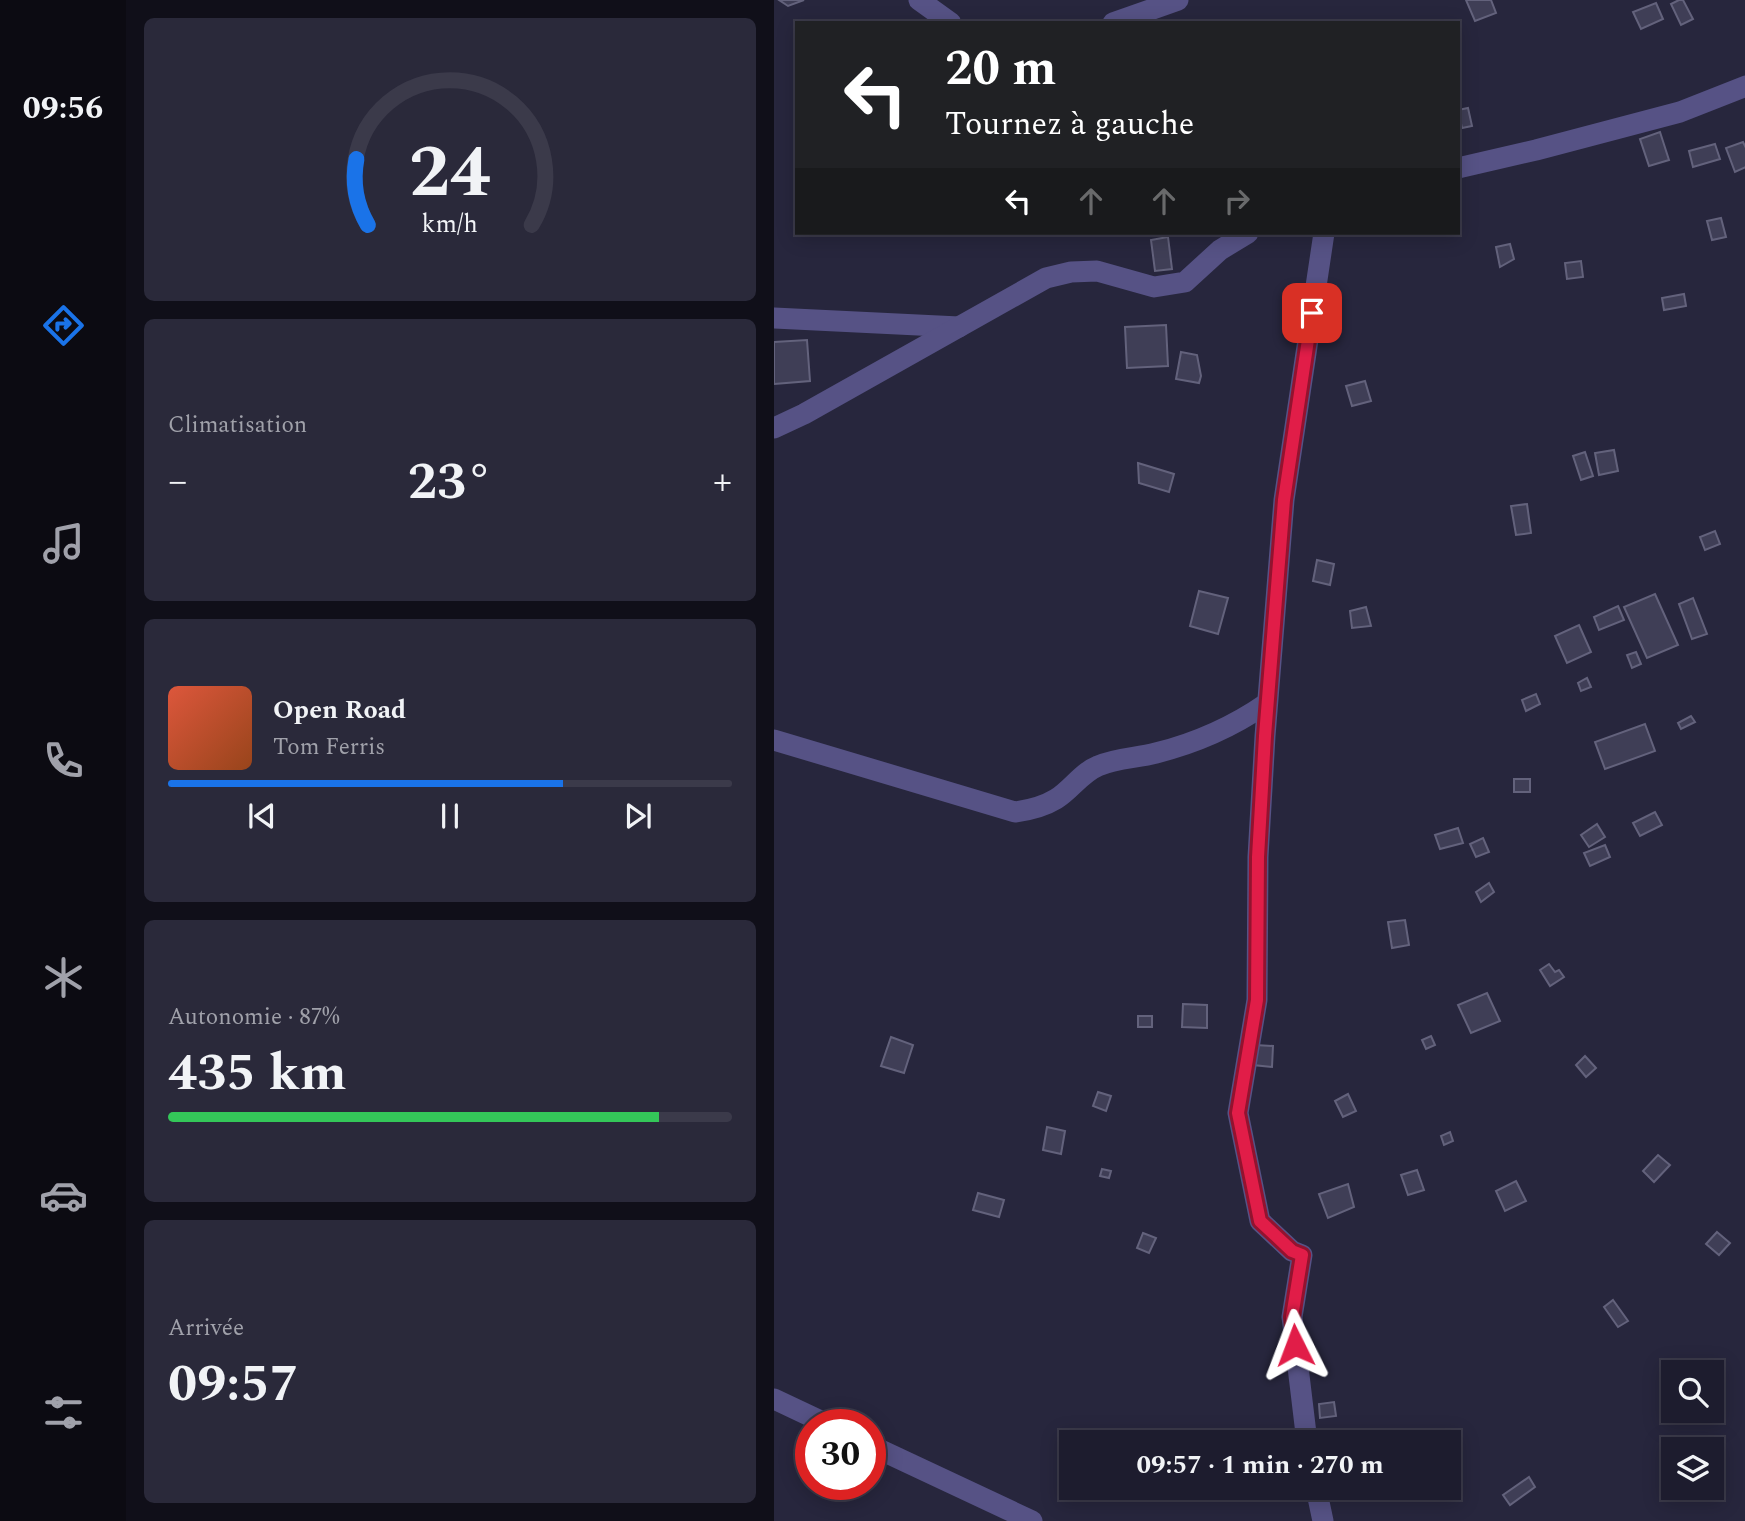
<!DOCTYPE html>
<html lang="fr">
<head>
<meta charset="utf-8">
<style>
	body { margin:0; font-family:Spectral,serif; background:#2a293a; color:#f1f3f6; height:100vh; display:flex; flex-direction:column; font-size:26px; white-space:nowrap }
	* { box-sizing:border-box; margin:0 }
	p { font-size:23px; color:#a0a1aa }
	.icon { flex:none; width:38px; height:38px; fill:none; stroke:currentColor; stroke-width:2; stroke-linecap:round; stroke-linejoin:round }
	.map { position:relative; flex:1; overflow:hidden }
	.details { display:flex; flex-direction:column; gap:18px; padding:18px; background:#100f19; width:648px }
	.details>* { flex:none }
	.guide { position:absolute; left:21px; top:21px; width:665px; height:214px; border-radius:0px; box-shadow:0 4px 18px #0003,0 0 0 2px #3b3a4a; background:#202124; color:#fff; overflow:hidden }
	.tools { position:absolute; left:887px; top:1360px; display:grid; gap:14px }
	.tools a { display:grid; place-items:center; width:63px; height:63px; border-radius:0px; background:#1d1c2e; box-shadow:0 4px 18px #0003,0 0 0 2px #3b3a4a; font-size:35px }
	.speed { position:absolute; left:21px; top:1409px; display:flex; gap:14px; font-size:35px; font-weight:700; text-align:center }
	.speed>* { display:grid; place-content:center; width:91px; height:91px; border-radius:50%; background:#1d1c2e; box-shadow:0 4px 18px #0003,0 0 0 2px #3b3a4a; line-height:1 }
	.speed .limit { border:10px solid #d22; background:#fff; color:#111 }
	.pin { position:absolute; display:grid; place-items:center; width:60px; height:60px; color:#fff; margin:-30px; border-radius:14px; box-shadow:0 4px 10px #0006 }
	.me { position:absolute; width:77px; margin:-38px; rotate:357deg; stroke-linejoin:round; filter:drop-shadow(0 0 5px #0008) }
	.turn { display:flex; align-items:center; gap:24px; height:147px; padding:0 35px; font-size:32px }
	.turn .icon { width:91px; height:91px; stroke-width:2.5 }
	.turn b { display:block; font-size:49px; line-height:60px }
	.lanes { display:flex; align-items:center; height:66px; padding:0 35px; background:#0003; justify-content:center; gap:35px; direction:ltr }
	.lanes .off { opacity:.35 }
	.big { font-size:52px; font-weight:700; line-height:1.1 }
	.details .card { flex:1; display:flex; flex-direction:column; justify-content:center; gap:10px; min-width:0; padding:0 24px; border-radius:10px; background:#2a293a }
	.details .dial { align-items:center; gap:0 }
	.dial svg { height:182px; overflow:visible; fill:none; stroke:#3b3a4a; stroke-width:7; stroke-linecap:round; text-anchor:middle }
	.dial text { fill:#f1f3f6; stroke:none }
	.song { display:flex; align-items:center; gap:21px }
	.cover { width:84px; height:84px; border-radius:10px; background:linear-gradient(135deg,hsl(10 70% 55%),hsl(20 70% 35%)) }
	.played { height:7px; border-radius:4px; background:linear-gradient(90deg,#1a73e8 70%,#3b3a4a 70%) }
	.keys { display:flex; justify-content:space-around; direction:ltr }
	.heat { display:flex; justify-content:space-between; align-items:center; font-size:38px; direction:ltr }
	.charge { height:10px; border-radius:5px; background:linear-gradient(90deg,#34c759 87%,#3b3a4a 0) }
	.trip { position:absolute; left:285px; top:1430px; width:402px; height:70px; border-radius:0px; background:#1d1c2e; box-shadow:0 4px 18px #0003,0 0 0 2px #3b3a4a; font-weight:700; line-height:70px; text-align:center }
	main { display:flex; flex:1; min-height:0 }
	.tab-bar { display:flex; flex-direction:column; width:126px; justify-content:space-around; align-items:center; background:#0c0b12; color:#a0a1aa }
	.tab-bar .icon { width:49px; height:49px }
	.tab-bar .current { color:#1a73e8 }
	.tab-bar b { font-size:32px; color:#f1f3f6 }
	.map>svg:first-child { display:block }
</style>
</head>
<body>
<main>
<nav class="tab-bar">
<b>09:56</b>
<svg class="icon current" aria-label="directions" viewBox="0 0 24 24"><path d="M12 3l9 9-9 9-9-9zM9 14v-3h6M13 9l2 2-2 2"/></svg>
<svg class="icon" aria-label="music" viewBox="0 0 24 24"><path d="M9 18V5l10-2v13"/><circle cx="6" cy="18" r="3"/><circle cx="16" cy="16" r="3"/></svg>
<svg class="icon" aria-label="phone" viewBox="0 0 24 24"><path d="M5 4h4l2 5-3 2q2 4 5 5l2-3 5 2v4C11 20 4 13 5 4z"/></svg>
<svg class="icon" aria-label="climate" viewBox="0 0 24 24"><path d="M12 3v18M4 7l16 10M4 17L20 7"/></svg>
<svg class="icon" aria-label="car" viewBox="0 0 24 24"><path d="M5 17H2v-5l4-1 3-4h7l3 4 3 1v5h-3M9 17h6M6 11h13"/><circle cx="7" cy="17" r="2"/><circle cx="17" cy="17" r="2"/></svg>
<svg class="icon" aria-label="filters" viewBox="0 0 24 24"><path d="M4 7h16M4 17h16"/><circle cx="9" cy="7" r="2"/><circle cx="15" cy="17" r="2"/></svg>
</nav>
<section class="details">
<div class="card dial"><svg viewBox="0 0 100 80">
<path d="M14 69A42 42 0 1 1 86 69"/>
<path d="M14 69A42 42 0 0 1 9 40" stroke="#1a73e8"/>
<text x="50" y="56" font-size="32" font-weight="700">24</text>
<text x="50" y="72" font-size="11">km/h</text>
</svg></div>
<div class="card"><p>Climatisation</p>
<div class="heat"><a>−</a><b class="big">23°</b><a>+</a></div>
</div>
<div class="card">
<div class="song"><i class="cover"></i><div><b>Open Road</b><p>Tom Ferris</p></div></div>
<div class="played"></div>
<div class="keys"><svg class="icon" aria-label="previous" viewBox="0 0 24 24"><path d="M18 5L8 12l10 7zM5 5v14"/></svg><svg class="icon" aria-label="pause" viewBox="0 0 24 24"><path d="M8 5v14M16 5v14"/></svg><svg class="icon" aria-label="next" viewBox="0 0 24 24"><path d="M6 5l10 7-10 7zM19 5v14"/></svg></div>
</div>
<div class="card"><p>Autonomie · 87%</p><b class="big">435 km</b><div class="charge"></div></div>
<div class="card"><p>Arrivée</p><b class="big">09:57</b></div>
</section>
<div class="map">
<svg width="972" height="1521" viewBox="0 0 972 1521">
	<rect width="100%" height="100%" fill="#27263d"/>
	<g fill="#3f3e56" stroke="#63627c" stroke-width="2">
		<polygon points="5,0 30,0 14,6"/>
		<polygon points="692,0 717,0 722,13 701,21"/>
		<polygon points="905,0 909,0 919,19 907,25 897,4"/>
		<polygon points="882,3 889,19 867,29 859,12"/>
		<polygon points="694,108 698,126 688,128 684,110"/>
		<polygon points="886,132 895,160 875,166 866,139"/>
		<polygon points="969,142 972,148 972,167 961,172 952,148"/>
		<polygon points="941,144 946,159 919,167 915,151"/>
		<polygon points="947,218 952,237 938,240 933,221"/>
		<polygon points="394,237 398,269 381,271 377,240"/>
		<polygon points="736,244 740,259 726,267 722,247"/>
		<polygon points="807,261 809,277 793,279 791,263"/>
		<polygon points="910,294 912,306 890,310 888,298"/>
		<polygon points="392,325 394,366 353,368 351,327"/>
		<polygon points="33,340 36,381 0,384 0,342"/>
		<polygon points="407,352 423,355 427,376 425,383 402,379"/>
		<polygon points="591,381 597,401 578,406 572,386"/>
		<polygon points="840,450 844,471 825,475 821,453"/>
		<polygon points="811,452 819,476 807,480 799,456"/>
		<polygon points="364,463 400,474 395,492 365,483"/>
		<polygon points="753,504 757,533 742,535 737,506"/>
		<polygon points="941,531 946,544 931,550 926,537"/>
		<polygon points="543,560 560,564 556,585 539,581"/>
		<polygon points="425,591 454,598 444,634 416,626"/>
		<polygon points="881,594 904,645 873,658 850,607"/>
		<polygon points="919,598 933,634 918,639 905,604"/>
		<polygon points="844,606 850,620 825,630 820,617"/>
		<polygon points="592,607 597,626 578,628 576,611"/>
		<polygon points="805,625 817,652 793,663 781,636"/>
		<polygon points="862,652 867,664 858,668 853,655"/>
		<polygon points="813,678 817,687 807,691 804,683"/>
		<polygon points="762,694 766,704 752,711 748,700"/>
		<polygon points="917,716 921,722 907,729 904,723"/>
		<polygon points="871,724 881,751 831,769 821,742"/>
		<rect x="740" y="779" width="16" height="13"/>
		<polygon points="881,812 888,825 866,836 859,823"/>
		<polygon points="823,824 831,837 815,847 807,835"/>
		<polygon points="684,828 689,843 666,849 661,835"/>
		<polygon points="709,838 715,852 702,857 696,844"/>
		<polygon points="831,845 836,857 816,866 810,853"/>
		<polygon points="715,883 720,892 707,902 702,892"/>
		<polygon points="631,920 635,945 618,948 614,922"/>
		<polygon points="775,964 781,972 785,970 790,977 776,986 766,970"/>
		<polygon points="713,993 726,1021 697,1033 684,1005"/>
		<polygon points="409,1004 433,1005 433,1028 408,1027"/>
		<rect x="364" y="1016" width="14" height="11"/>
		<polygon points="657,1036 661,1045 652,1049 648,1040"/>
		<polygon points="117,1037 139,1045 130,1073 107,1066"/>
		<polygon points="481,1045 499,1046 498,1067 479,1065"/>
		<polygon points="811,1056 822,1068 812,1077 802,1065"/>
		<polygon points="324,1092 337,1096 332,1111 319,1106"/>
		<polygon points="574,1094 582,1111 569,1117 561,1101"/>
		<polygon points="273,1127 291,1131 287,1154 269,1150"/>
		<polygon points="676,1132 679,1141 670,1145 667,1136"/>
		<polygon points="884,1155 896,1165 880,1182 869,1171"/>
		<polygon points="328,1169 337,1171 335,1178 326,1176"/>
		<polygon points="643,1170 650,1190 634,1195 627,1175"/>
		<polygon points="742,1181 752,1201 731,1211 722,1191"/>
		<polygon points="574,1184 580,1207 554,1218 545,1194"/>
		<polygon points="204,1193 230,1200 225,1217 199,1210"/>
		<polygon points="943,1232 956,1243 945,1255 932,1244"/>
		<polygon points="369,1233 382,1238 375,1253 363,1248"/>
		<polygon points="839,1300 854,1321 844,1327 830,1307"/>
		<polygon points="560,1402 562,1416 546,1418 545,1404"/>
		<polygon points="755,1477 761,1487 736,1505 729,1495"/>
	</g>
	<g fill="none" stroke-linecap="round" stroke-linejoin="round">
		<g stroke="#565285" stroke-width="21">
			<polyline points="145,0 177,23"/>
			<polyline points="339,23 404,0"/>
			<polyline points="684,168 762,150 906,112 972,86"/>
			<polyline points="0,318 185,327"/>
			<polyline points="0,428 30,414 272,278 297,272 323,271 380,287 411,282 446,250 474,233"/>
			<path d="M0 740 241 812C256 810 269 807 282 799 297 790 307 773 324 766 341 758 363 758 382 753 422 743 460 726 493 703"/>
			<polyline points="0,1399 53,1424"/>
			<polyline points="533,1442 518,1317 528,1255 518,1251 486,1221 464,1113 483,1000 484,857 491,736 510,500 550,233"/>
			<polyline points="96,1445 258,1521"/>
			<polyline points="542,1488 549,1521"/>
		</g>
	</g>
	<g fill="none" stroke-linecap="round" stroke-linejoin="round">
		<defs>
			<polyline id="route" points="521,1345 518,1317 528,1255 518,1251 486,1221 464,1113 483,1000 484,857 491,736 510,500 538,313"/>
		</defs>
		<use href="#route" stroke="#92132f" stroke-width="18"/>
		<use href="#route" stroke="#e11d48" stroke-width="12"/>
	</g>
</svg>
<div class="tools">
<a><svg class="icon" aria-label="search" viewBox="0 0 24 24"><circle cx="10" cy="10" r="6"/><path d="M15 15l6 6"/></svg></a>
<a><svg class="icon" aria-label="layers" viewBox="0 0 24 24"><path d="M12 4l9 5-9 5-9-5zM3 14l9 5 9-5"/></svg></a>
</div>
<div class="speed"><div class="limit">30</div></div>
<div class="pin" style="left:538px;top:313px;background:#d93025"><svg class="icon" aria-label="arrive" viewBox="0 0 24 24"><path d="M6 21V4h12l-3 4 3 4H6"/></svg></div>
<svg class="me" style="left:521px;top:1345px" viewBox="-20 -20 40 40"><path d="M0-17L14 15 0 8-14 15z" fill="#e11d48" stroke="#fff" stroke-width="4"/></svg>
<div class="trip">09:57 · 1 min · 270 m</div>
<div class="guide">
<div class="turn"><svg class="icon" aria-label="left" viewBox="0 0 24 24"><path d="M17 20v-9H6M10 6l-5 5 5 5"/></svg><div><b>20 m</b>Tournez à gauche</div></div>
<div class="lanes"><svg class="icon" aria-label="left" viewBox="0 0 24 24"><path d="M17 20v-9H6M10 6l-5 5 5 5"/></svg><svg class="icon off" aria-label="ahead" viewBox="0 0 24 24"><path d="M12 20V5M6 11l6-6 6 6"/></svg><svg class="icon off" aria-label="ahead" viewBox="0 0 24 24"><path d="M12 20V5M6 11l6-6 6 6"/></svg><svg class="icon off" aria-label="right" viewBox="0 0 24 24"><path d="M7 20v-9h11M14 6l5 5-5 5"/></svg></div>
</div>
</div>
</main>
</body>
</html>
